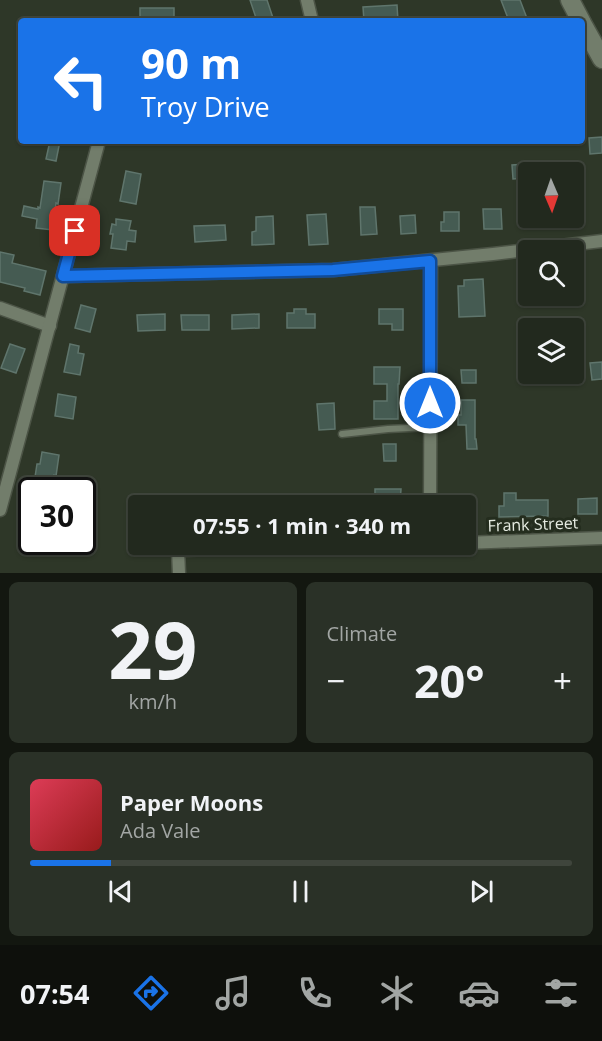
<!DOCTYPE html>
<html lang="en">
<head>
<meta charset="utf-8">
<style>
	body { margin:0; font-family:"Open Sans",sans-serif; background:#2a3127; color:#f1f3f6; height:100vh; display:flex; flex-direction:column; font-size:22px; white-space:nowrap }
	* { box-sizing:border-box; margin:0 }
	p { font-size:20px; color:#a2a6a4 }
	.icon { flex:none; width:33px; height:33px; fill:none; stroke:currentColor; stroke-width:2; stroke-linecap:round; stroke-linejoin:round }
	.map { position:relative; height:573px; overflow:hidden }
	.panel { display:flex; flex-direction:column; gap:9px; padding:9px; background:#131710; flex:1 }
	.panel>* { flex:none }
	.banner { position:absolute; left:18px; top:18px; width:567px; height:126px; border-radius:6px; box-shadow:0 2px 4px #0004,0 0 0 2px #3f453c; background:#1a73e8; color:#fff; overflow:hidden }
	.needle { width:39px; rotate:178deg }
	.tools { position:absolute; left:518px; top:162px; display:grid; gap:12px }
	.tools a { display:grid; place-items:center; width:66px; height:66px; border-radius:6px; background:#22291e; box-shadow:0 2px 4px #0004,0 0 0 2px #3f453c; font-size:30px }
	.speed { position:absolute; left:18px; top:477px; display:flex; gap:12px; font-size:30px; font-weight:700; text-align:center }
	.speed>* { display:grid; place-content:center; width:78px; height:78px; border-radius:50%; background:#22291e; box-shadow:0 2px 4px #0004,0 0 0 2px #3f453c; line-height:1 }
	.speed .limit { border:3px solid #111; border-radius:9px; background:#fff; color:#111 }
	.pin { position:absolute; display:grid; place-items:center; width:51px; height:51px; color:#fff; margin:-26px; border-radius:12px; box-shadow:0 3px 9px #0006 }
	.me { position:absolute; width:66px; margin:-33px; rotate:0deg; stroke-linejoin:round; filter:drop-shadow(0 0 4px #0008) }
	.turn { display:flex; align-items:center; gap:21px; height:126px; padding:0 24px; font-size:27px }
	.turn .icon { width:78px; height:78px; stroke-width:2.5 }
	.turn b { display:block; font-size:42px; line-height:51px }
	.big { font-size:45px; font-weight:700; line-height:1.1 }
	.panel .tile { flex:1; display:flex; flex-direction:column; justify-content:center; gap:9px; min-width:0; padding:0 21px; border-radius:9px; background:#2a3127 }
	.panel .dial { align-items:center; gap:0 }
	.dial b { font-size:78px; line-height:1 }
	.song { display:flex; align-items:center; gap:18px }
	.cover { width:72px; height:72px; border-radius:9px; background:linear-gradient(135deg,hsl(350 70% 55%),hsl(0 70% 35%)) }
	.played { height:6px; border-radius:3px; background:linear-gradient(90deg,#1a73e8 15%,#3f453c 15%) }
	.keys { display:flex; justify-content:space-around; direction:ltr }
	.heat { display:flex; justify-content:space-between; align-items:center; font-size:33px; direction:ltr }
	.panel .tiles { flex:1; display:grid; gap:9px; grid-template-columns:1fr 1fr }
	.tile:last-child { grid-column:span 2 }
	.trip { position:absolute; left:128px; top:495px; width:348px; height:60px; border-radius:6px; background:#22291e; box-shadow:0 2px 4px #0004,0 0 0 2px #3f453c; font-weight:700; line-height:60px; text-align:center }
	.menu { display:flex; height:96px; justify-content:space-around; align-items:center; background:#0e100c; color:#a2a6a4 }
	.menu .icon { width:42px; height:42px }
	.menu .on { color:#1a73e8 }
	.menu b { font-size:27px; color:#f1f3f6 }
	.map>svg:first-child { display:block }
</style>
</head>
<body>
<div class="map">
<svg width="602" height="573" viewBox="0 0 602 573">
	<rect width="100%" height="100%" fill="#2e3728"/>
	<g fill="#455b52" stroke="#5f756c" stroke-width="1.5">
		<polygon points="250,0 267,0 274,21 257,21"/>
		<polygon points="501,0 520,0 528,21 509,21"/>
		<polygon points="397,5 398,21 364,21 363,7"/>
		<rect x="140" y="8" width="34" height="13"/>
		<polygon points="602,137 602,153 590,154 589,138"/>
		<polygon points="50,141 60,141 56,161 46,159"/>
		<polygon points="526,164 526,178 513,179 512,165"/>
		<polygon points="126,171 141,174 136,204 120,201"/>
		<polygon points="44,181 61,183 58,204 56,203 53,230 36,228 37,219 22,216 24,206 38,209 38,207 40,208"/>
		<polygon points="360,207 375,207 377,234 361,235"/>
		<polygon points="483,209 501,209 502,229 484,229"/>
		<polygon points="444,212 459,212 459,231 441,231 441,222 444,222"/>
		<polygon points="326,214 328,244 309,245 307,215"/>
		<polygon points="415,215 416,233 401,234 400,216"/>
		<polygon points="273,216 274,244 252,245 252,232 256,231 256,217"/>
		<polygon points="116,219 131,221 129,230 136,231 135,242 127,241 126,250 111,248 113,234 110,234 112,224 116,225"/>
		<polygon points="225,225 226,240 195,242 194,226"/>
		<polygon points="0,252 14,255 12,263 46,271 40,295 24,291 25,288 0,282"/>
		<polygon points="483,279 485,316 459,317 458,286 464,286 464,280"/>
		<polygon points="81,305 96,309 90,332 75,328"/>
		<polygon points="294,309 306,309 306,314 315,314 315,328 287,328 287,313 294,313"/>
		<polygon points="379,309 403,309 403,330 392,330 392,324 379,324"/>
		<polygon points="165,314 165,330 138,331 137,315"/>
		<polygon points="259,314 259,328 232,329 232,315"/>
		<polygon points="181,315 209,315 209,330 182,330"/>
		<polygon points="10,344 25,349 16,373 1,368"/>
		<polygon points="70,344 79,346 78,353 84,354 80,375 64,372"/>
		<polygon points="602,362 602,379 592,380 590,363"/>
		<polygon points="374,367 400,367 399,384 398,384 398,419 374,419 374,401 387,401 387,384 374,384"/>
		<polygon points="461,370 476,370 476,383 462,383"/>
		<polygon points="58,394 76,397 73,419 55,416"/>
		<polygon points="461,400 475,400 475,439 476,439 477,449 467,449 466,425 458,425 458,415 461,415"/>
		<polygon points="334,403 335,429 319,430 317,404"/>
		<polygon points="383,444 396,444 396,461 384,461"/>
		<polygon points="42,452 59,455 56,476 54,475 51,490 33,490 37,464 40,464"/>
		<polygon points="375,489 401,489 400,504 375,504"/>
		<polygon points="504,493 516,493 516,500 548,500 548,516 499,517 499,506 504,506"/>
		<polygon points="597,498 597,514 578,514 578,499"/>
		<polygon points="465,499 475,499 476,523 465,524"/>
		<polygon points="28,503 32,504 32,533 21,531"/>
	</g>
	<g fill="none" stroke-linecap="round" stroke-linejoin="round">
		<defs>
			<g id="lane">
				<polyline points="342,434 388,429 430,427"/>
				<polyline points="345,499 346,506"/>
			</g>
			<g id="street">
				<polyline points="307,0 312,21"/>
				<polyline points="63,276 333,270 493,254 602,241"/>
				<polyline points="0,308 50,326"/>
				<polyline points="430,506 431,261"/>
				<polyline points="0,510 99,141"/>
				<polyline points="465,543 602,538"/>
				<polyline points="179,573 178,550 423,544"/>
			</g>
			<g id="secondary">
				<polyline points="570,0 581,21"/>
				<polyline points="582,23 602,59"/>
			</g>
		</defs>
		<use href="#lane" stroke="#4c5446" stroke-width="9"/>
		<use href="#street" stroke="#4c5446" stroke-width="15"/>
		<use href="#secondary" stroke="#4c5446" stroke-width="21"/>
		<use href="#lane" stroke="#727d6b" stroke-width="6"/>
		<use href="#street" stroke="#727d6b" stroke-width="12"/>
		<use href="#secondary" stroke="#727d6b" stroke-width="18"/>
	</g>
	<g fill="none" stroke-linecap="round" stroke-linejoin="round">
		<defs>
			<polyline id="route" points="75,231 63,276 333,270 430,261 430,403"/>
		</defs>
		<use href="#route" stroke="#114b97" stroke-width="15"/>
		<use href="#route" stroke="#1a73e8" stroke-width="10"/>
	</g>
	<g text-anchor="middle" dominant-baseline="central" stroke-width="6" stroke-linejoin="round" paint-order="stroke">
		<g font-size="16" fill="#e5ebe1" stroke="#242d1e">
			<text transform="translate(533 524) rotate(-2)">Frank Street</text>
		</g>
	</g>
</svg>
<div class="tools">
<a><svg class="needle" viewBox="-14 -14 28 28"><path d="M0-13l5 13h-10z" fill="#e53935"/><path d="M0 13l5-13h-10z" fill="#a2a6a4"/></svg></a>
<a><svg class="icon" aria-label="search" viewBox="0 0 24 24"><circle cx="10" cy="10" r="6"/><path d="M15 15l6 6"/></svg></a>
<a><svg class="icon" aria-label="layers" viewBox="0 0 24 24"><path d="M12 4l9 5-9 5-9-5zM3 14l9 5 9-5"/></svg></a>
</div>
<div class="speed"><div class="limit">30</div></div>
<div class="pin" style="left:75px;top:231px;background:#d93025"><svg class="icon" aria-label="arrive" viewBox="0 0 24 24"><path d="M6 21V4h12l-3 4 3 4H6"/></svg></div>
<svg class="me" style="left:430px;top:403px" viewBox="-20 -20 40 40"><circle r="17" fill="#1a73e8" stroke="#fff" stroke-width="3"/><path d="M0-11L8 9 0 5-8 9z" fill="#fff"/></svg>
<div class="trip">07:55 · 1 min · 340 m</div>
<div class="banner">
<div class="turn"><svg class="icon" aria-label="left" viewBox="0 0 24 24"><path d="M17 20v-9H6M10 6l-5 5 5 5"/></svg><div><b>90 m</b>Troy Drive</div></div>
</div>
</div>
<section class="panel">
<div class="tiles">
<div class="tile dial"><b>29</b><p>km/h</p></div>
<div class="tile"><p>Climate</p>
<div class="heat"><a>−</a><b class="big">20°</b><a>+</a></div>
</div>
<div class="tile">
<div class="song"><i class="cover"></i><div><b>Paper Moons</b><p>Ada Vale</p></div></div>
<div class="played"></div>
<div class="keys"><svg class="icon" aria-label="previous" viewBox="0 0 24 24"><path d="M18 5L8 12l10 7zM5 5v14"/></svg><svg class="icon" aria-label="pause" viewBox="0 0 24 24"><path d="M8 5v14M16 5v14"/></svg><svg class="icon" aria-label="next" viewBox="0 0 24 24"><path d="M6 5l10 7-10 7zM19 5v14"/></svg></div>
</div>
</div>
</section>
<nav class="menu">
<b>07:54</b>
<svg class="icon on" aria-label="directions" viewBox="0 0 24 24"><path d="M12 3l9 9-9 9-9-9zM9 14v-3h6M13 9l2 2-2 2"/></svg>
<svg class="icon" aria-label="music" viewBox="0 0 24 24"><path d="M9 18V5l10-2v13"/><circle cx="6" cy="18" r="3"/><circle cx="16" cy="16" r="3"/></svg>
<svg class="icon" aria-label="phone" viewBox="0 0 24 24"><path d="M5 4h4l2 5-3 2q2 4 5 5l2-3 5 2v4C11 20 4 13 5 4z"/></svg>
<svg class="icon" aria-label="climate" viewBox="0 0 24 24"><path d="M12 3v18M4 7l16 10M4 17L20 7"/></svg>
<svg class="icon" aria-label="car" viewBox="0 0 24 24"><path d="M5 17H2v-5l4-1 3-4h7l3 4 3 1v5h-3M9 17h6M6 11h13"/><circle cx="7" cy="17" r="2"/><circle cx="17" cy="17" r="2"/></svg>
<svg class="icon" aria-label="filters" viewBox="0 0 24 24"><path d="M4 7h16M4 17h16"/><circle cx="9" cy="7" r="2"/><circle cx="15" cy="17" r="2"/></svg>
</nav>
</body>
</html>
